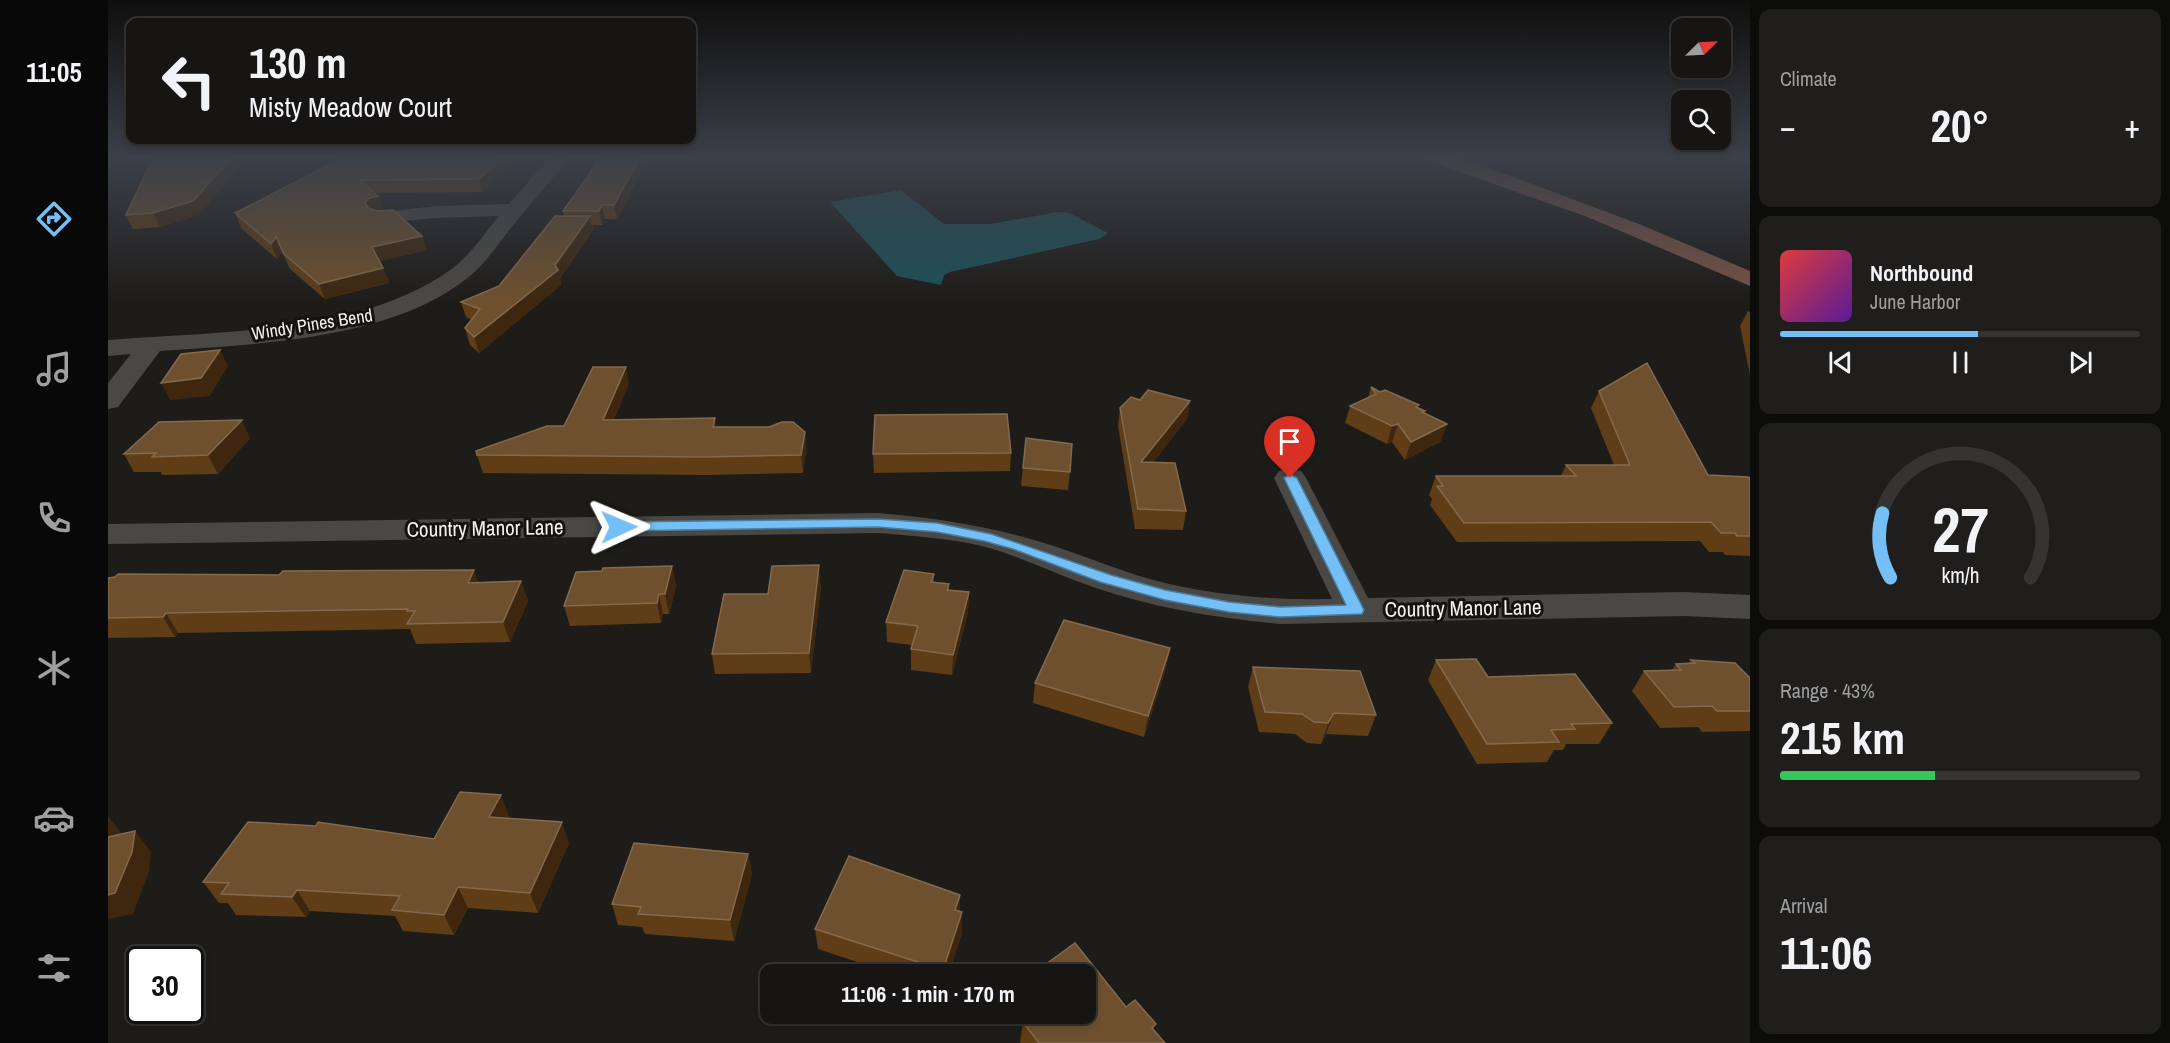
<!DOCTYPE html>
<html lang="en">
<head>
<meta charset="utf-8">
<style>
	body { margin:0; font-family:"Archivo Narrow",sans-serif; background:#1f1e1c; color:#f1f3f6; height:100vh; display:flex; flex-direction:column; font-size:22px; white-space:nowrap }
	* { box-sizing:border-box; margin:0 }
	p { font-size:20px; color:#9e9fa0 }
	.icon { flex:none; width:33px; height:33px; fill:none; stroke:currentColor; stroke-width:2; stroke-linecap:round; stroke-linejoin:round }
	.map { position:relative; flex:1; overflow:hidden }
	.details { display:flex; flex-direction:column; gap:9px; padding:9px; background:#0c0c0a; width:420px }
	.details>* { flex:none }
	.hud { position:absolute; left:18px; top:18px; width:570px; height:126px; border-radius:12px; box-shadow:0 3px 9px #0003,0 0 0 2px #353433; background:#161513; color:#f1f3f6; overflow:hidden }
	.needle { width:39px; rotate:66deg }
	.fabs { position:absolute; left:1563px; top:18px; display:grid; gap:12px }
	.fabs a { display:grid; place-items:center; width:60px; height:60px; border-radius:12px; background:#161513; box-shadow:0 3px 9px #0003,0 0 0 2px #353433; font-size:30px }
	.speed { position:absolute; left:18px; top:946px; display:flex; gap:12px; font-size:30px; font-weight:700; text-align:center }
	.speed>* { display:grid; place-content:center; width:78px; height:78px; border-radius:50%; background:#161513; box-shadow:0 3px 9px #0003,0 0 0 2px #353433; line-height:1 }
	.speed .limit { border:3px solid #111; border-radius:9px; background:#fff; color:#111 }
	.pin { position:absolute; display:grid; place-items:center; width:51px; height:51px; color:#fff; margin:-62px -26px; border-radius:50% 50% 50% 0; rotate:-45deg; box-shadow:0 0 6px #0007 }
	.pin .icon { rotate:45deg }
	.me { position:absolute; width:66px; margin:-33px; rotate:89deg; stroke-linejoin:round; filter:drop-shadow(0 0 4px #0008) }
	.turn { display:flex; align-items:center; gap:21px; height:126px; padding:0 24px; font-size:27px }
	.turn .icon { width:78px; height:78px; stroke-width:2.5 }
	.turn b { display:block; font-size:42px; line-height:51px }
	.big { font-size:45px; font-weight:700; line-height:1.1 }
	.details .card { flex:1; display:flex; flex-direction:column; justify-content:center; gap:9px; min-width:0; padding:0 21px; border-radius:12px; background:#1f1e1c }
	.details .dial { align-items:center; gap:0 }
	.dial svg { height:156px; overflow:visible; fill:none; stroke:#353433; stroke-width:7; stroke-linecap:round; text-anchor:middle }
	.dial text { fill:#f1f3f6; stroke:none }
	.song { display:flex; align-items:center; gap:18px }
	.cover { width:72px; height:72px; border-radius:9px; background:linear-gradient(135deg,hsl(0 70% 55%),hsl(270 70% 35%)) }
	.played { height:6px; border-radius:3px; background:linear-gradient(90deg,#74c0f6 55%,#353433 55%) }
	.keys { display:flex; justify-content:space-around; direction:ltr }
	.heat { display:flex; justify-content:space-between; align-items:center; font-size:33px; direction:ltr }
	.charge { height:9px; border-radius:4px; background:linear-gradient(90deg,#34c759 43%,#353433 0) }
	.trip { position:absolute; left:652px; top:964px; width:336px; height:60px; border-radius:12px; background:#161513; box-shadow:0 3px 9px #0003,0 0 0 2px #353433; font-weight:700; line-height:60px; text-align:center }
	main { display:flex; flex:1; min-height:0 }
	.dock { display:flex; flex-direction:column; width:108px; justify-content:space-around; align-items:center; background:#090808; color:#9e9fa0 }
	.dock .icon { width:42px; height:42px }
	.dock .selected { color:#74c0f6 }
	.dock b { font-size:27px; color:#f1f3f6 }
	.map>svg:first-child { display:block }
</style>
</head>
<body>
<main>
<nav class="dock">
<b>11:05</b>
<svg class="icon selected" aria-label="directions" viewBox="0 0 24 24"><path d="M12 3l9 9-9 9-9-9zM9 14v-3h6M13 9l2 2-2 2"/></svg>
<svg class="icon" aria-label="music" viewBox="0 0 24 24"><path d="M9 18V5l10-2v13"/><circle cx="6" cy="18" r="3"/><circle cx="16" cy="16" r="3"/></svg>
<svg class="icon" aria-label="phone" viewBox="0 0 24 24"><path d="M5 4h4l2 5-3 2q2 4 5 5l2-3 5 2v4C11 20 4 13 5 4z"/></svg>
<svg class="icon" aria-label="climate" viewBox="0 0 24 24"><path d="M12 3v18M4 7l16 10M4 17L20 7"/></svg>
<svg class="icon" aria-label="car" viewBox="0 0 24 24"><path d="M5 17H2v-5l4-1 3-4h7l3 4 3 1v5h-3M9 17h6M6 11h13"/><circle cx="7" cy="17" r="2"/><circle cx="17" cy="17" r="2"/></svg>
<svg class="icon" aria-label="filters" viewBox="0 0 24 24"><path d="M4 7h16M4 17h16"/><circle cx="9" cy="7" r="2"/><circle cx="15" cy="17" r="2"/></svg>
</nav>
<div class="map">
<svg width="1642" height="1043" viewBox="0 0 1642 1043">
	<rect width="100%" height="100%" fill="#1e1c19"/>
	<polygon fill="#1d5058" points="793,190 836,224 882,224 950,212 961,213 1000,233 991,239 842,272 836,275 833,285 789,276 722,202"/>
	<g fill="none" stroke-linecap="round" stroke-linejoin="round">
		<g fill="#4a4844" fill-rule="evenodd">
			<path d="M443 156H461C445 180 424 201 406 224 392 241 379 262 362 276 285 340 148 344 52 351L10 407 0 409V383L23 354 0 356V340C109 331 254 335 345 268 363 254 377 233 391 216L328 218 274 223 267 221 264 217 267 213 328 206 401 204Z"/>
			<path d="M1182 469 1193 471 1198 478 1260 598 1575 592 1642 595V619L1575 616 1172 624C1109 618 1045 608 985 587 948 574 912 556 874 546 840 538 805 536 770 533L0 544V524L770 513C827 518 881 526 936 543 976 555 1015 573 1057 583 1112 596 1167 600 1224 599L1166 478 1171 471Z"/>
		</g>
		<polygon fill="#775145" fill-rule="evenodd" points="1315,156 1342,156 1411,179 1531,224 1642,271 1642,286 1477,216 1317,160"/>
	</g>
	<g fill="#5e3d17">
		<polygon points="46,156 91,215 52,227 25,229 18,215"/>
		<polygon points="205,156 412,156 374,192 267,193 270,196 275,210 269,211 314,236 319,250 272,261 275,268 281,283 217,299 182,269 174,252 169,259 133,228 127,213 226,163 205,158"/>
		<polygon points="540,159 509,219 497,219 494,225 484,225 485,230 452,278 453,285 371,353 362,345 357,328 364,320 358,317 353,302 391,286 456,216 455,211"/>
		<polygon points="1640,311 1642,312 1642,375 1632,326"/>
		<polygon points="521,383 506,419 697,432 698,450 695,473 599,475 375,473 369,455 456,426"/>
		<polygon points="1263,387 1339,424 1332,442 1297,460 1284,442 1279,444 1237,423 1242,406 1260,398"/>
		<polygon points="1491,391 1600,475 1642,478 1642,556 1617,555 1615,552 1601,552 1592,541 1349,542 1322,505 1324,499 1321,495 1328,476 1453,476 1458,465 1506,465 1483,408"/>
		<polygon points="1032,400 1082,401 1079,419 1045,462 1078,511 1075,530 1027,529 1010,426 1012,408"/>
		<polygon points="142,438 110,474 54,475 53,472 26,472 16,454"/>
		<polygon points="903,453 902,471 766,473 765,454"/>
		<polygon points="915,468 962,472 960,490 913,486"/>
		<polygon points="564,566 568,586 561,614 555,614 553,623 462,626 456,606 494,571"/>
		<polygon points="826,574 826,582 841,584 841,590 861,592 860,612 844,675 803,670 803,649 804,645 779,642 778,622"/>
		<polygon points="171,575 371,582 413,581 420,601 402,642 308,644 302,629 70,633 67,637 0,638 0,578"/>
		<polygon points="713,585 703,673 607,674 604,654 660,594"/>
		<polygon points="1062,648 1058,668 1036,737 925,703 927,683"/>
		<polygon points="1328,660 1380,677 1504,723 1491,744 1458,744 1455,750 1446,750 1439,762 1369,764 1320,680"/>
		<polygon points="1583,660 1642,678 1642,731 1594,732 1590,727 1552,728 1524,691 1536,671 1564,670 1568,664 1581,663"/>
		<polygon points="1145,667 1268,715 1260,736 1218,734 1213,744 1199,743 1187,734 1151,732 1140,687"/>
		<polygon points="401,816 400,819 461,843 430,913 360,908 346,935 295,931 287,916 202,911 198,917 128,915 120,903 111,903 95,882 326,839"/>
		<polygon points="640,854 644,874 626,941 537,934 534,927 510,925 504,904"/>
		<polygon points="852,911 854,912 854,933 840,975 789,975 710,949 707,929"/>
		<polygon points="1018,1007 1047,1031 1057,1043 913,1043 912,1042 915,1022 916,1021 911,1014 978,1014"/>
	</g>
	<g fill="#3e270e">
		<polygon points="125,156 141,156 91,215 52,227 45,213"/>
		<polygon points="396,156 412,156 374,192 371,179"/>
		<polygon points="533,156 540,156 540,159 509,219 506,205"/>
		<polygon points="270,196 275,210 265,212 262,217 257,203 261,198"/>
		<polygon points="494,205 497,219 494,225 491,211"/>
		<polygon points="482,216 485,230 452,278 453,285 371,353 366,337 447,265"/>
		<polygon points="314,236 319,250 269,262 264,247"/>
		<polygon points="168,237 174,252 169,259 163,244"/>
		<polygon points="275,268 281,283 217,299 211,284"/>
		<polygon points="112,350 120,366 102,396 62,400 53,383"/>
		<polygon points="518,367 521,383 499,437 495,420"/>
		<polygon points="1082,401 1079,419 1031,481 1033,462"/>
		<polygon points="607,418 610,435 605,427"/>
		<polygon points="134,420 142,438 110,474 100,455"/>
		<polygon points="1290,424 1284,442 1279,444 1284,426"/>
		<polygon points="1339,424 1332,442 1297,460 1303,442"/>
		<polygon points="697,432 698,450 695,473 693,455"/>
		<polygon points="711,565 713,585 703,673 701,653"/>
		<polygon points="564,566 568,586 561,614 557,594"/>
		<polygon points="366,570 373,589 360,583"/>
		<polygon points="413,581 420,601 402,642 395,622"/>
		<polygon points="861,592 860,612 844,675 845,655"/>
		<polygon points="551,594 555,614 553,623 549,603"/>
		<polygon points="58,613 70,633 67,637 55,617"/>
		<polygon points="1062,648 1058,668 1036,737 1040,716"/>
		<polygon points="1226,713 1218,734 1213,744 1220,723"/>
		<polygon points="393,795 401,816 390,838 381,817"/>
		<polygon points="0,816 15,835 0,855"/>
		<polygon points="454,822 461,843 430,913 422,893"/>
		<polygon points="27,831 43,852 41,872 25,914 0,919 0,895"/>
		<polygon points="640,854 644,874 626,941 622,920"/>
		<polygon points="350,887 360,908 346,935 336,915"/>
		<polygon points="189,890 202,911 198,917 184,897"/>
		<polygon points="852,895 852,915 847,910"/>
		<polygon points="854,912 854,933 840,975 835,975 835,970"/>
	</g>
	<g fill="#6e502e" stroke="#836a4d" stroke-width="1.5">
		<polygon points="46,156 125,156 85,201 45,213 18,215"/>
		<polygon points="238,156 396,156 371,179 252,180 270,196 261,198 257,203 260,208 269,211 285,210 314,236 264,247 275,268 211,284 176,254 168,237 163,244 127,213"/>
		<polygon points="494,156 533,156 506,205 494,205 491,211 455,211"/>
		<polygon points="447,216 482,216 447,265 450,270 366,337 357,328 372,309 353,302 391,286"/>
		<polygon points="112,350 93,378 53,383 73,354"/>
		<polygon points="1539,363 1600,475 1640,477 1642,478 1642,536 1629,536 1627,533 1613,533 1603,522 1356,523 1329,486 1335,486 1328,476 1468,476 1458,465 1522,465 1491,391"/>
		<polygon points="485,367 518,367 495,420 607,418 605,427 661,427 674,422 685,422 697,432 693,455 596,457 369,455 368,451 439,426 456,426"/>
		<polygon points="1263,387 1272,392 1277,390 1311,405 1308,407 1317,411 1314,412 1339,424 1303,442 1290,424 1284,426 1242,406 1268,394"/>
		<polygon points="1040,390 1082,401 1033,462 1067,463 1078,511 1030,509 1012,408 1023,397 1032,400"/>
		<polygon points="899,414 903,453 765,454 767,415"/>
		<polygon points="134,420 100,455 44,457 48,453 16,454 51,422"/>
		<polygon points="918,438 964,444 962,472 915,468"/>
		<polygon points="711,565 701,653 604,654 616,594 660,594 664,566"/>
		<polygon points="564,566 557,594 551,594 549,603 456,606 468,572 494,571 495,568"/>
		<polygon points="366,570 360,583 413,581 395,622 299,624 307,611 299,611 300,609 58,613 55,617 0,618 0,578 7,577 10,574 171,575 175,571"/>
		<polygon points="796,570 826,574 823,582 841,584 839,590 861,592 845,655 803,649 810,626 778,622"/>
		<polygon points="956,620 1062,648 1040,716 927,683"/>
		<polygon points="1368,659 1380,677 1467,674 1504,723 1463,724 1467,729 1443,730 1451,742 1379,744 1328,660"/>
		<polygon points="1583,660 1627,663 1642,678 1642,711 1609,711 1604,706 1566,707 1536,671 1573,670 1568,664 1587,663"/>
		<polygon points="1145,667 1252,671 1268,715 1226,713 1220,723 1206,722 1194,714 1157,712"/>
		<polygon points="352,792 393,795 381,817 454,822 422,893 350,887 336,915 284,910 292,896 189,890 184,897 113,894 121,883 95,882 140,822 208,826 210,822 326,839"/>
		<polygon points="27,831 24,852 7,893 0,895 0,837"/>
		<polygon points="526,843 640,854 622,920 530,914 533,907 504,904"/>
		<polygon points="741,856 852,895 847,910 854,912 835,970 707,929"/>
		<polygon points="967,943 1018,1007 1027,1000 1048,1024 1044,1028 1057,1043 931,1043 915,1022 924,1014 978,1014 978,975 923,975"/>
	</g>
	<linearGradient id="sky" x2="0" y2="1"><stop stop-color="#100f0e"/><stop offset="0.52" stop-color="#3b4049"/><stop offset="1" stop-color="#3b4049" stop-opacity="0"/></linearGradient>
	<rect width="1642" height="302" fill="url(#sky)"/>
	<polygon fill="#74c0f6" stroke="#4b7da0" stroke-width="1.5" points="1182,474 1189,478 1256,610 1254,614 1172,617 1121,612 1057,600 992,582 905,549 876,541 829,532 770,527 511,531 504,527 511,522 770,519 829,523 883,534 1003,575 1057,590 1121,602 1172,607 1238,605 1176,478"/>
	<g text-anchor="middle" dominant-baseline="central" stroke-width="6" stroke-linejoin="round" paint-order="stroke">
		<g font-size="18" fill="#f3f2ef" stroke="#151310">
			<text transform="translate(204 324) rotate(-9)">Windy Pines Bend</text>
		</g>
		<g font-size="21" fill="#f3f2ef" stroke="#151310">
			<text transform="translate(377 528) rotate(-1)">Country Manor Lane</text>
			<text transform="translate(1355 608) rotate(-1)">Country Manor Lane</text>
		</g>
	</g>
</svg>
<div class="fabs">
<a><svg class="needle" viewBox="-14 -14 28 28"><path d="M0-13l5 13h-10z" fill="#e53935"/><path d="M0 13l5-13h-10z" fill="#9e9fa0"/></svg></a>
<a><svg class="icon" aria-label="search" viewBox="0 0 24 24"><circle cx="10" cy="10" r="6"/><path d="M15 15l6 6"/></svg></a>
</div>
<div class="speed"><div class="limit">30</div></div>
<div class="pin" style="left:1182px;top:478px;background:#d93025"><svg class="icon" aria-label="arrive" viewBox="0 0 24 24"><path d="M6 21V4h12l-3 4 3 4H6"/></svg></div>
<svg class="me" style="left:511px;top:527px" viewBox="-20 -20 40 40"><path d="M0-17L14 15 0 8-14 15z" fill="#74c0f6" stroke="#fff" stroke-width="4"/></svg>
<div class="trip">11:06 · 1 min · 170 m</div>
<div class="hud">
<div class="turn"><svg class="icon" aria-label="left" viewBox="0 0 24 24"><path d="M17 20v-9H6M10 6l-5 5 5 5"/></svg><div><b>130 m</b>Misty Meadow Court</div></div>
</div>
</div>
<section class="details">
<div class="card"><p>Climate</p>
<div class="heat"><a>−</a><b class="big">20°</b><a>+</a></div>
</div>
<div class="card">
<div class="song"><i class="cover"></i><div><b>Northbound</b><p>June Harbor</p></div></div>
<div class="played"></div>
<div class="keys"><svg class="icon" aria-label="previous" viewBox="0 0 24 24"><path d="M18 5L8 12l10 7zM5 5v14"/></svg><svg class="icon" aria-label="pause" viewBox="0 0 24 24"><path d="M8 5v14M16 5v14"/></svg><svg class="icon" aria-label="next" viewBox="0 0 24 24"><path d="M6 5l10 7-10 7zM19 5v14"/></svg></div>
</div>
<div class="card dial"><svg viewBox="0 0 100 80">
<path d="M14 69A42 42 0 1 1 86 69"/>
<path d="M14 69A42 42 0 0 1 10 36" stroke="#74c0f6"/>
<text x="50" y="56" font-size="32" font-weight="700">27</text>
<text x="50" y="72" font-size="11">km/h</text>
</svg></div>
<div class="card"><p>Range · 43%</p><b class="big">215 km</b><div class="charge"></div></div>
<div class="card"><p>Arrival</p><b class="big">11:06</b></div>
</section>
</main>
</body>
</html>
